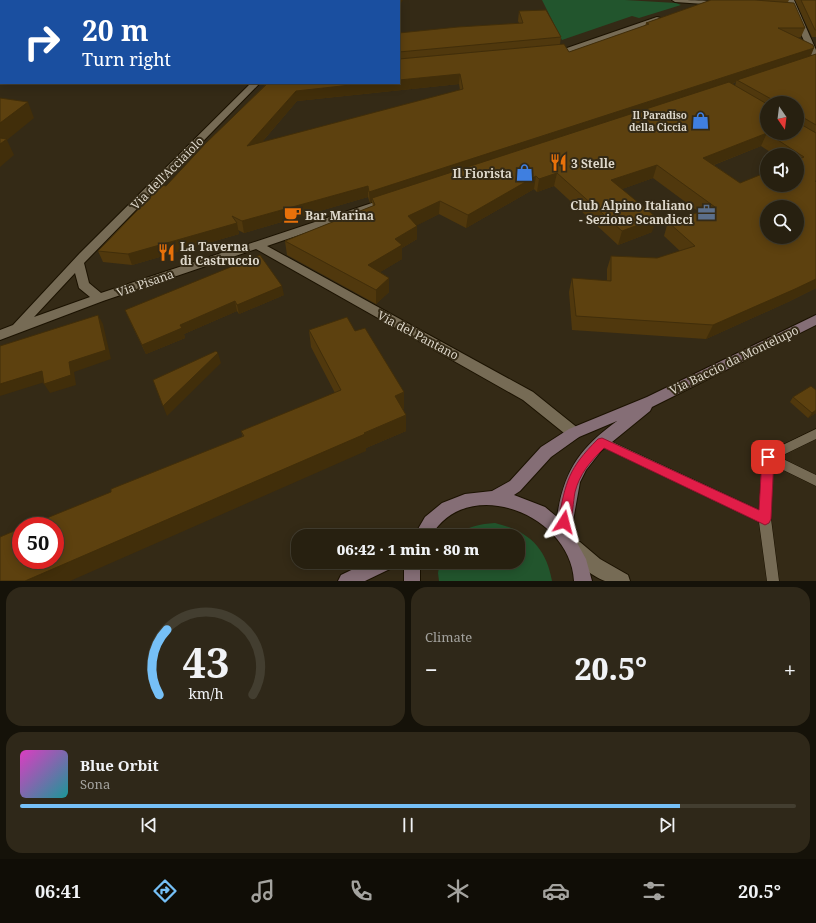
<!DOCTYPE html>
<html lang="en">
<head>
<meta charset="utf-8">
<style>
	body { margin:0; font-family:"Noto Serif",serif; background:#2f2819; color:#f1f3f6; height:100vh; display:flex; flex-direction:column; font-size:15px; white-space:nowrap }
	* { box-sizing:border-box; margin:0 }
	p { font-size:13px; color:#a4a39f }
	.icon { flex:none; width:22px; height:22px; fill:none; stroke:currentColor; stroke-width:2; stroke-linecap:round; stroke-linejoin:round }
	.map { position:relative; height:581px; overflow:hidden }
	.panel { display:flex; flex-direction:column; gap:6px; padding:6px; background:#151209; flex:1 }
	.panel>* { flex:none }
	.hud { position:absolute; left:0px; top:0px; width:400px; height:84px; box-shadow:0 2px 10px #0003,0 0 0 1px #433e30; background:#1a4fa0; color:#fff; overflow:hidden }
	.needle { width:26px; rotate:166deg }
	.controls { position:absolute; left:760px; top:96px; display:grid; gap:8px }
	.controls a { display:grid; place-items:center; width:44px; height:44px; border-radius:50%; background:#272010; box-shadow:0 2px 10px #0003,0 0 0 1px #433e30; font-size:20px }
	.speed { position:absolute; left:12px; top:517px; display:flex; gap:8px; font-size:20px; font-weight:700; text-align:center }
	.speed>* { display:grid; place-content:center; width:52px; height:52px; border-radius:50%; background:#272010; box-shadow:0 2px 10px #0003,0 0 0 1px #433e30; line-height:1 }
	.speed .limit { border:6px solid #d22; background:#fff; color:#111 }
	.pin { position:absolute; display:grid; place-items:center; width:34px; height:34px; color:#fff; margin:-17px; border-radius:8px; box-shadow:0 2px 6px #0006 }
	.me { position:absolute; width:44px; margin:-22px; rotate:9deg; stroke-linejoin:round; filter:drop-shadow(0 0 3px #0008) }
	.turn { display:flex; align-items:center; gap:14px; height:84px; padding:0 16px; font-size:18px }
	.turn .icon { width:52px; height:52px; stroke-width:2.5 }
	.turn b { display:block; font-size:28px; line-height:34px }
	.big { font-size:30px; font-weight:800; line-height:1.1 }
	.panel .widget { flex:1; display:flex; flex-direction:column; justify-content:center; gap:6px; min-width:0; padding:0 14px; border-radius:16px; background:#2f2819 }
	.panel .dial { align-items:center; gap:0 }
	.dial svg { height:104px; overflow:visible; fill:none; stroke:#433e30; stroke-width:7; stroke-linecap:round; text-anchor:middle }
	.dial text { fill:#f1f3f6; stroke:none }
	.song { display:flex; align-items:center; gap:12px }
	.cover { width:48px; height:48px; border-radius:6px; background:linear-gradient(135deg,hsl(310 70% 55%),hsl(180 70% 35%)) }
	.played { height:4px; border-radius:2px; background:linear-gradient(90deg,#76c0f7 85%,#433e30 85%) }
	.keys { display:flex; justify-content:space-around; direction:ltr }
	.heat { display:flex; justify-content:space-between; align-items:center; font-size:22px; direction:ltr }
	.panel .tiles { flex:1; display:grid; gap:6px; grid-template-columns:1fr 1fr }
	.widget:last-child { grid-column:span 2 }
	.trip { position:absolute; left:291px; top:529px; width:234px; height:40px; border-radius:16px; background:#272010; box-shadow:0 2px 10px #0003,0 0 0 1px #433e30; font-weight:800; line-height:40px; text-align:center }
	.tabs { display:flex; height:64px; justify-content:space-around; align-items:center; background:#100d06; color:#a4a39f }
	.tabs .icon { width:28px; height:28px }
	.tabs .current { color:#76c0f7 }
	.tabs b { font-size:18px; color:#f1f3f6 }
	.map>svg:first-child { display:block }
</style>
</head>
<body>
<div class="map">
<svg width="816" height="581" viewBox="0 0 816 581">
	<rect width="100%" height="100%" fill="#342a16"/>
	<g fill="#22552d">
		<polygon points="542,0 625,0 676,3 681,5 639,18 632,16 562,40"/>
		<path d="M495 523C528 531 546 547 552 581H439L438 573 440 562H518V536H456C468 526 480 524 495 523Z"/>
	</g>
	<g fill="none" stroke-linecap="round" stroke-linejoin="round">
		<defs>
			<polygon id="lane" points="816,429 816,439 779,457 816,475 816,486 773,465 771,519 779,581 767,581 759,522 598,445 597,442 598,439 602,437 606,439 759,510 762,457 764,454"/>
			<g id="street">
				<polygon points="44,0 52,0 43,1"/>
				<path d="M672 0C683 0 715 0 723 3L719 5 675 2Z"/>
				<polygon points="786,0 794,0 816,50 816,61 812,59"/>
				<polygon points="657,17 664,19 571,52 552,54 548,52 552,50 567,48"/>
				<path d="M251 83H260L84 263 89 283 101 293 384 199H392L393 201 392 203 267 246 533 392 579 429 581 433 579 437 574 439 569 437 523 400 256 249 103 301 0 340V330L13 325 80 253ZM75 273 79 288 90 297 34 317Z"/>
				<path d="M574 540 580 542 600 559 628 575 630 581C623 581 612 581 605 581 592 576 571 561 566 548L568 542Z"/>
			</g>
			<g id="secondary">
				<path d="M816 315V325L652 407 650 411 601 451 586 470 580 482 571 532 586 559 592 581H574C571 515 468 473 431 536H414L425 517 442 503 465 494 492 491 510 481 541 447 569 429 647 397ZM617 421C580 448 564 470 557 517L545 507 514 495 520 491 551 457 579 437Z"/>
				<polygon points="368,562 394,562 392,568 365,581 338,581 341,575"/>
				<rect x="404" y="562" width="16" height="19"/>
			</g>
		</defs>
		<use href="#lane" stroke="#1b1201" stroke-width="1"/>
		<use href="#street" stroke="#1b1201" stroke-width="2"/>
		<use href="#secondary" stroke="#1b1201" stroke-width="2"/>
		<use href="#lane" fill="#766b55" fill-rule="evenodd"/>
		<use href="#street" fill="#766b55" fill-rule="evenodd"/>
		<use href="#secondary" fill="#856e76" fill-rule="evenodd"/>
	</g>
	<g fill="#50380d" fill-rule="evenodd">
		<path d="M711 0H789L788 2 805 28 801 37 797 38 811 56 816 54V288L788 302 706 339 572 330 569 292 572 278 607 281V269L611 256 657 258 680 251 664 236 668 222 699 212 653 178 622 189 652 232 618 245 554 186 537 192 534 189 466 228 439 214 417 225V239L402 248V259L380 272 389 278V292L376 304 287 255 285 241 373 206 372 202 370 203 368 197 244 233 238 230 239 234 132 265 103 262 98 251 166 186 267 83H266H399V33L519 23 518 21 519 11 561 37 560 44 569 52 645 26 646 23ZM736 82 735 86 732 84ZM459 84 460 90 262 142 297 101ZM767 103H797L767 133ZM761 146 775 155H797V185L740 183 714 165Z"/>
		<polygon points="795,0 816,0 816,37 812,37"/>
		<polygon points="284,295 239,314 237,311 184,334 185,338 146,354 129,319 125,310"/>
		<polygon points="309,330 404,392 404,409 403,409 406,415 406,431 366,448 366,451 111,492 243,437 241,431 335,393 311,347"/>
		<polygon points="816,390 816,413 808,418 790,402 793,397"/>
	</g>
	<g fill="#412e0a">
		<polygon points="301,0 310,0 310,1 300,1"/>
		<polygon points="396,0 403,0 399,6 399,1 395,1"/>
		<polygon points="814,48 810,58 737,80 736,82 374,202 372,198 372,202 370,203 369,192"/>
		<polygon points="460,74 459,84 297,101 249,157 247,146 296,91 369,83 399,83 399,80"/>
		<polygon points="28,102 34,118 7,140 14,155 0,167 0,123"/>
		<polygon points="804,118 798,131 797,131 797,120"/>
		<polygon points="767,133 761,146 698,171 703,158"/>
		<polygon points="657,165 653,178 608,194 611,180"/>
		<polygon points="557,173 554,186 537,192 539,179"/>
		<polygon points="536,176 534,189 466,228 468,215"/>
		<polygon points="368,186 368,197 244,233 242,221"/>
		<polygon points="440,201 439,214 408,230 408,216"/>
		<polygon points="657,218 652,232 618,245 622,231"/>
		<polygon points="237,223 239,234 132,265 128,254"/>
		<polygon points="417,226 417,239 402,248 402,259 369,279 368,265 395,239"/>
		<polygon points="389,278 389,292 376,304 376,290"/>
		<polygon points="816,279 816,288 788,302 706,339 713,325"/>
		<polygon points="282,286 284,295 239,314 237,305"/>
		<polygon points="235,301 237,311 184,334 185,338 146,354 142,345 180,325"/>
		<polygon points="98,315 103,324 111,359 74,372 76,385 50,393 44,384"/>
		<polygon points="218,353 221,363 167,416 163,406"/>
		<polygon points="42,371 48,381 0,396 0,384"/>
		<polygon points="404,392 404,409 395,412 395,396"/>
		<polygon points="816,410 816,413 808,418 812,413"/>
		<polygon points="406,415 406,431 366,448 366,451 70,581 25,581"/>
	</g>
	<g fill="#5d410f" stroke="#412e0a" fill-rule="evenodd">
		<polygon points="246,0 301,0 300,1 245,1"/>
		<polygon points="365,0 396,0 395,1 364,1"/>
		<polygon points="711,0 755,0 794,3 805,28 778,28 813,45 814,48 369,192 368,186 242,221 232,216 237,223 128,254 98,251 162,185 166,186 206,143 268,83 369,83 296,91 247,146 463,89 460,74 399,80 399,59 564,44 569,52 649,24 646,23"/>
		<polygon points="801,0 816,0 816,30 815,30"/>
		<polygon points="546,10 561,37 399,52 399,33 458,27 523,23 519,11"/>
		<polygon points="816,54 816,125 804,118 797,120 797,103 773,103 773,100 737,80"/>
		<path d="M729 82 767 104V133L703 158 740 183 767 172V185H797V160L804 157 767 133H797V122L816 133V181H815L816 182V279L795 289 713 325 576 316 572 278 611 281V256L657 258 695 246 668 222 715 207 657 165 611 180 657 218 622 231 557 173 539 179 536 176 468 215 440 201 408 216 417 226 395 239 402 245 368 265 389 278 376 290 285 241 375 205 372 198ZM767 207H797V237H767Z"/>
		<polygon points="0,98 28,102 0,123"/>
		<polygon points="0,138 7,139 0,144"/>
		<polygon points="260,255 282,286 237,305 235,301 180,325 182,328 142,345 125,310"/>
		<polygon points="98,315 106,350 69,362 71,375 44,384 42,371 0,384 0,346"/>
		<polygon points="347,317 355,331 365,328 404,392 395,396 406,415 364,433 365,434 25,581 0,581 0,537 21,528 21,560 55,560 55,526 27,526 111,492 111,489 244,436 241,431 341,390 309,330"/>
		<polygon points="216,351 218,353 163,406 153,380"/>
		<polygon points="811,386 816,390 816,410 812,413 793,397"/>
	</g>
	<path fill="#e11d48" stroke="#92132f" d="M602 438 759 510 762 457 764 453 768 452 772 453 774 457 771 519 769 523 765 525 761 523 604 448C590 462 580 473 575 492 573 503 573 515 569 526L564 527 560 526 558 522C566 481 568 469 598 439Z"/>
	<defs>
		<symbol id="shop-bare" viewBox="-9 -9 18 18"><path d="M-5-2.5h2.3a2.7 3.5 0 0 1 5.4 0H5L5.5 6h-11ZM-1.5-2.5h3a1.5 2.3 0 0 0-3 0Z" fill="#3f7fe0" stroke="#342a16" stroke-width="2.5" paint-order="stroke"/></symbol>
		<symbol id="restaurant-bare" viewBox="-9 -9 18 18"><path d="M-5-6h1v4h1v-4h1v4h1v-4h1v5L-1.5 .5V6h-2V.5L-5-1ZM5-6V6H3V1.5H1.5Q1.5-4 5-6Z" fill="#e8710a" stroke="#342a16" stroke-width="2.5" paint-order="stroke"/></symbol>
		<symbol id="office-bare" viewBox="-9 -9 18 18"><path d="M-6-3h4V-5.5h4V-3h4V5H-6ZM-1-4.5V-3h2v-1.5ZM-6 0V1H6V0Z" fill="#5c6f8a" stroke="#342a16" stroke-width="2.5" paint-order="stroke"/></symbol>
		<symbol id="cafe-bare" viewBox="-9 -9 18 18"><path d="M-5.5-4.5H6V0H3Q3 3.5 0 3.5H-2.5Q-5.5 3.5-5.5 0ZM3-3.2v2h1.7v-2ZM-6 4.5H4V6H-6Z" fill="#e8710a" stroke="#342a16" stroke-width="2.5" paint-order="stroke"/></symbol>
	</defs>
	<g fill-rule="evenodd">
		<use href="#shop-bare" x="688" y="108" width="25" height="25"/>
		<use href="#restaurant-bare" x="546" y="150" width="25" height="25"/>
		<use href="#shop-bare" x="512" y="160" width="25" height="25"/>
		<use href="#office-bare" x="694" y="200" width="25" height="25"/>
		<use href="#cafe-bare" x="280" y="202" width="25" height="25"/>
		<use href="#restaurant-bare" x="154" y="240" width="25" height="25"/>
	</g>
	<g text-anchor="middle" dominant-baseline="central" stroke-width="4" stroke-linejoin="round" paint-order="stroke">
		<g font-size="10" font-weight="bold" fill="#ddd7ca" stroke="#342a16" text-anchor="end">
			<text x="687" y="115">Il Paradiso<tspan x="687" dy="12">della Ciccia</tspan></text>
		</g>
		<g font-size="12" font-weight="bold" fill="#ddd7ca" stroke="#342a16" text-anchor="start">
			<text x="571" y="163">3 Stelle</text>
			<text x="512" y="173" text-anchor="end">Il Fiorista</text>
			<text x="693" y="205" text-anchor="end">Club Alpino Italiano<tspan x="693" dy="14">- Sezione Scandicci</tspan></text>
			<text x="305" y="215">Bar Marina</text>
			<text x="180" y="246">La Taverna<tspan x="180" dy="14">di Castruccio</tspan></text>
		</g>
		<g font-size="12" fill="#ddd7ca" stroke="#342a16">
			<text transform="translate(167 173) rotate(-45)">Via dell'Acciaiolo</text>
			<text transform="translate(145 283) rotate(-19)">Via Pisana</text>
			<text transform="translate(418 335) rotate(28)">Via del Pantano</text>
			<text transform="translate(734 360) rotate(-26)">Via Baccio da Montelupo</text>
		</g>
	</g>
</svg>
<div class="controls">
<a><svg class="needle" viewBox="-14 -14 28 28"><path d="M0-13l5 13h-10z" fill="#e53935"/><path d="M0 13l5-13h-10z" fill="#a4a39f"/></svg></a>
<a><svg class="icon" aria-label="sound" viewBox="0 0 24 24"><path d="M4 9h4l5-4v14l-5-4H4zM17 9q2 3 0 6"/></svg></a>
<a><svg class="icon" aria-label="search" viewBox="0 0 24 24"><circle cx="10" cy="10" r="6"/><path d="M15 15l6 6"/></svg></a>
</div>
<div class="speed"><div class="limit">50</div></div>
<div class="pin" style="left:768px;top:457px;background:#d93025"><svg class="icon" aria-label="arrive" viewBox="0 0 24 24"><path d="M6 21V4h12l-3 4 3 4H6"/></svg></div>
<svg class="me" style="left:564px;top:522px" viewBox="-20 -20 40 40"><path d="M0-17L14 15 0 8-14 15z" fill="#e11d48" stroke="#fff" stroke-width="4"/></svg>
<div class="trip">06:42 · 1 min · 80 m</div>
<div class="hud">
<div class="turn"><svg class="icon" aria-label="right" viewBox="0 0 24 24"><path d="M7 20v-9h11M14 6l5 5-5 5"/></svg><div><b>20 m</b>Turn right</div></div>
</div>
</div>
<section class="panel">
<div class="tiles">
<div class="widget dial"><svg viewBox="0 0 100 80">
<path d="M14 69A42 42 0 1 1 86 69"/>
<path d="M14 69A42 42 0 0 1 20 19" stroke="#76c0f7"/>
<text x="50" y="56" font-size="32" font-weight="700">43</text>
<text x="50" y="72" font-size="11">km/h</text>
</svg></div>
<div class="widget"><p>Climate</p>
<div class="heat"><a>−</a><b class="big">20.5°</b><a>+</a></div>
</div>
<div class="widget">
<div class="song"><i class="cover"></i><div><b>Blue Orbit</b><p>Sona</p></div></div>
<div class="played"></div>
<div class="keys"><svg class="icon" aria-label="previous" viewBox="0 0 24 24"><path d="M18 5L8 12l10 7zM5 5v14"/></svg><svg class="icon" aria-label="pause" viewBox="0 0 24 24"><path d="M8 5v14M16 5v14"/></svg><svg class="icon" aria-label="next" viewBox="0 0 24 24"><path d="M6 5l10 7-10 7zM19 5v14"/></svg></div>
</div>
</div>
</section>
<nav class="tabs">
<b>06:41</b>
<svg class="icon current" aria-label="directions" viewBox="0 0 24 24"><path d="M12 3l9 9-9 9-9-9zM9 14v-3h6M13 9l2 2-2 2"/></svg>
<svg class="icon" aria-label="music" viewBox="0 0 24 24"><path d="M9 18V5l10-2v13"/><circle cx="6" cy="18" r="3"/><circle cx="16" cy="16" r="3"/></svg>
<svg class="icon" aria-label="phone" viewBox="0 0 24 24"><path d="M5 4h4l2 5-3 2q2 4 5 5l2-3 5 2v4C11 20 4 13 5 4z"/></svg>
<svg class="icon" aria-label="climate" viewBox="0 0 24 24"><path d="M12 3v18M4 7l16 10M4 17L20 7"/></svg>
<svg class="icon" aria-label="car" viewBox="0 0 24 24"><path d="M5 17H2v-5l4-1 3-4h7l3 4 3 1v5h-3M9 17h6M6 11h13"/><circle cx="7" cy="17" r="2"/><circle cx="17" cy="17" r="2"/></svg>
<svg class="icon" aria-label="filters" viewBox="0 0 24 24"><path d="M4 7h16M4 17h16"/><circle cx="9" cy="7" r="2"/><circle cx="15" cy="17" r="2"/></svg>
<b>20.5°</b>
</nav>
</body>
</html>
